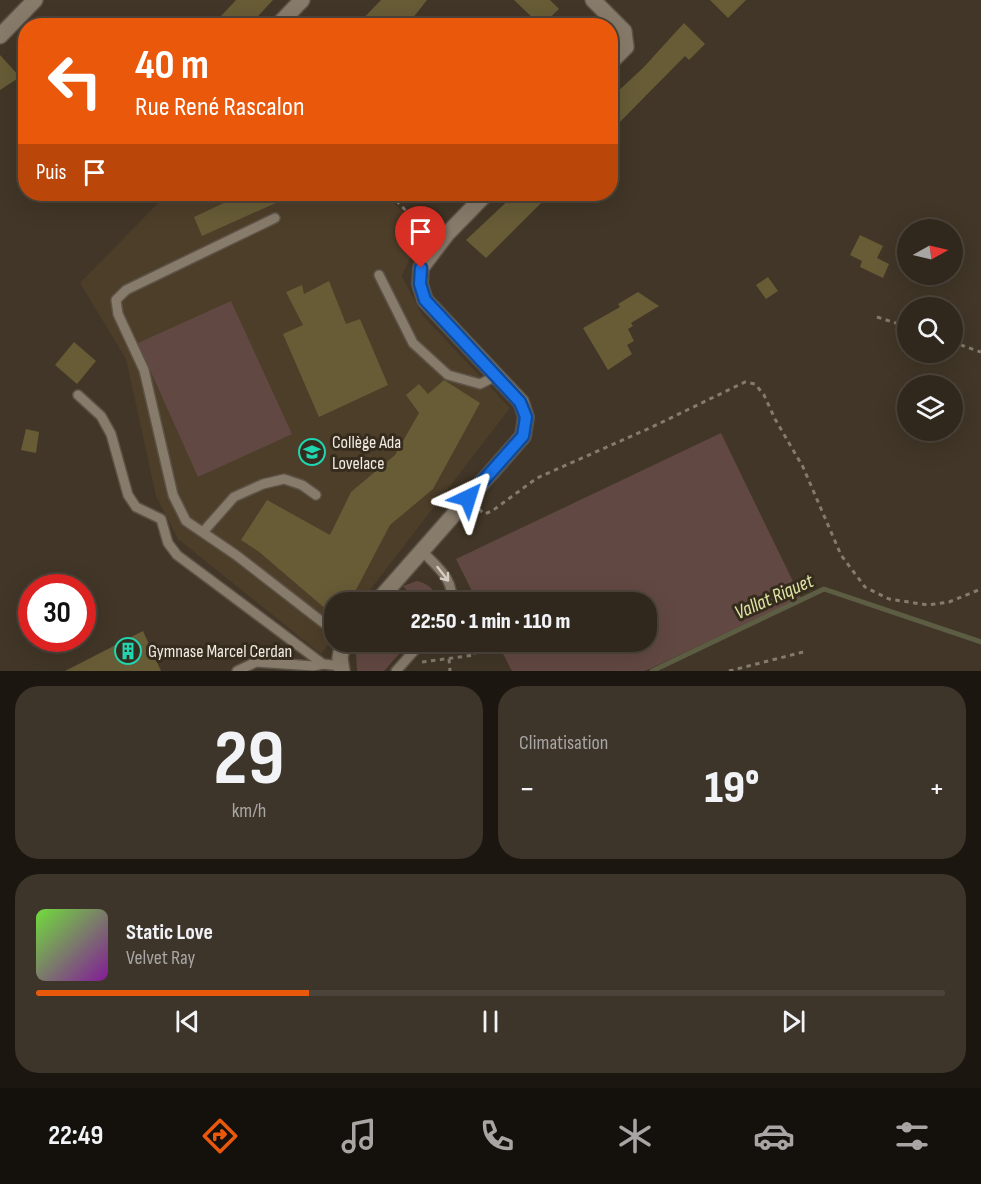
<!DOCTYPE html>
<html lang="fr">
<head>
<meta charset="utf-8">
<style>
	body { margin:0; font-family:"Sofia Sans Condensed",sans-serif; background:#3d342a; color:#f1f3f6; height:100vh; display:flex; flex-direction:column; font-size:22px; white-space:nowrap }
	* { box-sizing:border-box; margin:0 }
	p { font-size:20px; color:#a8a6a4 }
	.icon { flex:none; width:33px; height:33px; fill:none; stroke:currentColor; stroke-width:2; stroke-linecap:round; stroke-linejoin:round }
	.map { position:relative; height:671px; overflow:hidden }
	.details { display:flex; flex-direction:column; gap:15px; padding:15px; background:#1b1610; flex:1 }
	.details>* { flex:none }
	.hud { position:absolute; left:18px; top:18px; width:600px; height:183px; border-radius:24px; box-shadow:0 6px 24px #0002,0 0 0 2px #4c443b; background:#ea580c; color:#fff; overflow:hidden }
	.needle { width:39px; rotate:82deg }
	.buttons { position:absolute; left:897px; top:219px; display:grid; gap:12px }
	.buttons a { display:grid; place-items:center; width:66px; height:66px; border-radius:50%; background:#31281d; box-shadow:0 6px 24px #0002,0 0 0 2px #4c443b; font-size:30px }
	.speed { position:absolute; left:18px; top:574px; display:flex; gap:12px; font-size:30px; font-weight:700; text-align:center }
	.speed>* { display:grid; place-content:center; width:78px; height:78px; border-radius:50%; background:#31281d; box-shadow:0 6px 24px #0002,0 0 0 2px #4c443b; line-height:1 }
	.speed .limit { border:9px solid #d22; background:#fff; color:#111 }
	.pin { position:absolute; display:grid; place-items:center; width:51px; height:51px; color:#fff; margin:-62px -26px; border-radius:50% 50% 50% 0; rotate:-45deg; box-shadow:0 0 6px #0007 }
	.pin .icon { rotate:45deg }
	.me { position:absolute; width:66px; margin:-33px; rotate:41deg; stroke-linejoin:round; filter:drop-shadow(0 0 4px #0008) }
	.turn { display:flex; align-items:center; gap:21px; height:126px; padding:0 18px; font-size:27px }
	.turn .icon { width:78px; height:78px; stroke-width:2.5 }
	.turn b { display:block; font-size:42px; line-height:51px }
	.then { display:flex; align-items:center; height:57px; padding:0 18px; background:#0003; gap:12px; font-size:22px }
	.big { font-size:45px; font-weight:800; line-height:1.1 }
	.details .tile { flex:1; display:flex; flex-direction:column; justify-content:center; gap:9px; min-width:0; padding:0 21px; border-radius:24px; background:#3d342a }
	.details .dial { align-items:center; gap:0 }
	.dial b { font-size:78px; line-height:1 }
	.song { display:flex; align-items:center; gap:18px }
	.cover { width:72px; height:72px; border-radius:9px; background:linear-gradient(135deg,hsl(100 70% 55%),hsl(290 70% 35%)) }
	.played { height:6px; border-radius:3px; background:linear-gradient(90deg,#ea580c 30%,#4c443b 30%) }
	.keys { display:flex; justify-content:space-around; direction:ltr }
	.heat { display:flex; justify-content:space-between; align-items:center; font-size:33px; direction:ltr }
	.details .tiles { flex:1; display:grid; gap:15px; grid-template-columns:1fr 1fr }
	.tile:last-child { grid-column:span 2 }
	.trip { position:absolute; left:324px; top:592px; width:333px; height:60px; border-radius:24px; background:#31281d; box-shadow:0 6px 24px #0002,0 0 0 2px #4c443b; font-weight:800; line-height:60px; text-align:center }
	.tabs { display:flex; height:96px; justify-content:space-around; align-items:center; background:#14100c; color:#a8a6a4 }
	.tabs .icon { width:42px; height:42px }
	.tabs .on { color:#ea580c }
	.tabs b { font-size:27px; color:#f1f3f6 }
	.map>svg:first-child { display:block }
</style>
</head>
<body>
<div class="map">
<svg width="981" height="671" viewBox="0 0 981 671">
	<rect width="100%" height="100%" fill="#413627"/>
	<polygon fill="#4d3e29" points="167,194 385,194 413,223 397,235 411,256 402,276 422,315 510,408 360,603 334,603 334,636 321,654 178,539 156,496 126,359 80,283"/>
	<g fill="#624842">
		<polygon points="231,301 292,434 198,477 138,343"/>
		<polygon points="721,433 801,598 645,671 512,671 497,642 646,642 646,603 478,603 456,559"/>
		<path d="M417 581C429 584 437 591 438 603H419L403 586Z"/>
		<polygon points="362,642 399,642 393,648 399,654 384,671 357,671 356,652"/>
	</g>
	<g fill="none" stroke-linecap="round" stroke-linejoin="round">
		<polyline stroke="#5d5d44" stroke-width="5" points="652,671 824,589 981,642"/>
	</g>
	<g fill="#675c36">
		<polygon points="236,0 273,0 249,26 230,26 221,16"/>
		<polygon points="381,0 427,0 412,19 408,16 399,26 356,26"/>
		<polygon points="514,0 550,0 559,9 541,26"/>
		<polygon points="710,0 746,0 728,18"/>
		<polygon points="684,23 705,44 689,60 685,56 610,132 610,102 618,94 616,93 643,68"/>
		<polygon points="0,55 20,77 0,90"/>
		<polygon points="243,194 296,194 202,236 194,217"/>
		<polygon points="515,194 550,194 486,258 466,240"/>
		<polygon points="860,235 883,246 877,258 889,264 883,278 860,267 862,261 850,255"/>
		<polygon points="768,277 778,291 766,299 756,285"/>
		<polygon points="329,281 346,324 360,319 388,385 319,417 283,334 303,325 286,292 302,285 304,294"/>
		<polygon points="638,292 659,306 631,323 633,326 628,329 634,341 627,345 632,354 608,370 583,328 620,307 618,304"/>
		<polygon points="74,342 96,361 77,384 55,365"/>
		<polygon points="444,380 480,403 433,489 390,525 349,603 334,603 334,616 258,551 241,540 267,500 330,535 351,492 395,455 419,413 406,395 419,384 428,394"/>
		<polygon points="26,429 39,432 36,453 21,450"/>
		<polygon points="143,631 161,671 65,671"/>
	</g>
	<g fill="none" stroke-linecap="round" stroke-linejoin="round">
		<defs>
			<g id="service">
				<polyline points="275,218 126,290 116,300 118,314 144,370 173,495 186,521 236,555 334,631"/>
				<polyline points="379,275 413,343 448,375 480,384 496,376"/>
				<polyline points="78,395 101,416 111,434 128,495 136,507 161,519 168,543 177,555 323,664 341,666"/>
				<polyline points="203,532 234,497 263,484 284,479 302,485 316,495"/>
				<path d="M422 551C437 567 455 579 451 603"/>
				<polyline points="237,671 256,662 313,666 323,664"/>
				<polyline points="396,671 422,642"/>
			</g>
			<g id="minor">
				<polyline points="593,0 624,31 626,47 610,63"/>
				<polyline points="280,26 281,22 302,0"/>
				<polyline points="0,36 35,0"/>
				<polyline points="376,603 523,436 526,417 521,402 425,300 420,284 421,268 447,234 486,194"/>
				<polyline points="342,671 340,658 343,642"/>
			</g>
		</defs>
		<use href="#service" stroke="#5c5246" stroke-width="12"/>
		<use href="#minor" stroke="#5c5246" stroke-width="18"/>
		<g stroke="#847b6e" stroke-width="3" stroke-dasharray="4.5 4.5" stroke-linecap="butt">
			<polyline points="390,194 428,234"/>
			<polyline points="877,317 908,327"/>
			<polyline points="952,342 981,352"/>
			<polyline points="479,509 484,514 492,511 537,478 652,427 745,382 755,384 764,395 775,419 803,467 841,555 865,587 889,599 928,605 949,602 981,589"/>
			<polyline points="449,659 450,671"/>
			<polyline points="422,662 475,655 474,642"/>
			<polyline points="729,671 807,651"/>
		</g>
		<use href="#service" stroke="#877b6b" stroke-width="9"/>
		<use href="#minor" stroke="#877b6b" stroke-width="15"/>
	</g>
	<defs><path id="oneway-shaft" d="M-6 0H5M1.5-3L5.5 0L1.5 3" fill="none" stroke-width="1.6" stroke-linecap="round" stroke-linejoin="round" transform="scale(1.5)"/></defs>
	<use stroke="#d6cec4" href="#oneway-shaft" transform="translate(443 574) rotate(52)"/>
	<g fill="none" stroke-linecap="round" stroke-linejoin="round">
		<defs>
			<polyline id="route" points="421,268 420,284 425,300 520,402 526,417 523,436 468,498"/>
		</defs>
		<use href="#route" stroke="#114b97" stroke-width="15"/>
		<use href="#route" stroke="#1a73e8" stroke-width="10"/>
	</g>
	<defs>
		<symbol id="school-ring" viewBox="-11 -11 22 22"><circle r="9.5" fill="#362c1e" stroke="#20d5b0" stroke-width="1.5"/><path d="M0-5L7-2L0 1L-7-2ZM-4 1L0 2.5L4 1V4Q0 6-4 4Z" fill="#20d5b0"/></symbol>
		<symbol id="building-ring" viewBox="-11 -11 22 22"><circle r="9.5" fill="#362c1e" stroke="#20d5b0" stroke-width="1.5"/><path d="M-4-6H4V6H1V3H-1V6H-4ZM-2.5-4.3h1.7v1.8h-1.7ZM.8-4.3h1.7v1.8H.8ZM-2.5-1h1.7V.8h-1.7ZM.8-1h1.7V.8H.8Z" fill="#20d5b0"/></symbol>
	</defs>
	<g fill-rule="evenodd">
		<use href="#school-ring" x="297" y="437" width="30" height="30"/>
		<use href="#building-ring" x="113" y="636" width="30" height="30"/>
	</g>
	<g text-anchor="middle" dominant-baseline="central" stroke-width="6" stroke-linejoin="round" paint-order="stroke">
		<g font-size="18" fill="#f1eae1" stroke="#362c1e" text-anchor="start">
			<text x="332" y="442">Collège Ada<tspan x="332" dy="21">Lovelace</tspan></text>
			<text x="148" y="651">Gymnase Marcel Cerdan</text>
		</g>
		<g font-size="20" font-style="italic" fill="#dee6a3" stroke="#362c1e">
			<text transform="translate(774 597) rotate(-24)">Vallat Riquet</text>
		</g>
	</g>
</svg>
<div class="buttons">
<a><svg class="needle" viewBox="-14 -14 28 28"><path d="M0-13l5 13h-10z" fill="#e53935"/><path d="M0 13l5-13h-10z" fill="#a8a6a4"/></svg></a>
<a><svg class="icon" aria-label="search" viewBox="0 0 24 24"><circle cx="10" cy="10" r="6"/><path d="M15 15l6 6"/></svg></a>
<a><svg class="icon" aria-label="layers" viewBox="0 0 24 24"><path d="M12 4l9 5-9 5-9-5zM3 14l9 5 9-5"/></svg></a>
</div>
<div class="speed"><div class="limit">30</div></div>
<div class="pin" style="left:421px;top:268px;background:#d93025"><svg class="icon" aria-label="arrive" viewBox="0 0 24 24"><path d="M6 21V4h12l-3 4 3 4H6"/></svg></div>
<svg class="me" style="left:468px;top:498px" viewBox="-20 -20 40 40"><path d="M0-17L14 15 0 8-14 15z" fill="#1a73e8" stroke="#fff" stroke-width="4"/></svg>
<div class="trip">22:50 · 1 min · 110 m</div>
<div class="hud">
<div class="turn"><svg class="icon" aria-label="left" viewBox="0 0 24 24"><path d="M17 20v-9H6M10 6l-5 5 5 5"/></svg><div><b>40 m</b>Rue René Rascalon</div></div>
<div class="then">Puis<svg class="icon" aria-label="arrive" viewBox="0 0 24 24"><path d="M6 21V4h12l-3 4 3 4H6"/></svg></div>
</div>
</div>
<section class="details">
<div class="tiles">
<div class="tile dial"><b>29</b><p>km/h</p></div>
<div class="tile"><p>Climatisation</p>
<div class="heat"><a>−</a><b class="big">19°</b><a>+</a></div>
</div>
<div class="tile">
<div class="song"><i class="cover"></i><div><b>Static Love</b><p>Velvet Ray</p></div></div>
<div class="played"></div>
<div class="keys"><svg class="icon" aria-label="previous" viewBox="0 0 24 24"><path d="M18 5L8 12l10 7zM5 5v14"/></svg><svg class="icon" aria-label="pause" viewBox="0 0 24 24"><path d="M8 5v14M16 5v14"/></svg><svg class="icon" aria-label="next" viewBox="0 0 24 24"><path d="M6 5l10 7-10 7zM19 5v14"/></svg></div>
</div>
</div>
</section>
<nav class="tabs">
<b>22:49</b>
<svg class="icon on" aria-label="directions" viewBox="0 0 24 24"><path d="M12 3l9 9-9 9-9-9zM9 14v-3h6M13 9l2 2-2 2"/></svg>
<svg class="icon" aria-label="music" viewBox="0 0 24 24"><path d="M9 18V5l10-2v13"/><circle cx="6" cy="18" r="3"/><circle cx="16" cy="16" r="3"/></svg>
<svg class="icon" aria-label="phone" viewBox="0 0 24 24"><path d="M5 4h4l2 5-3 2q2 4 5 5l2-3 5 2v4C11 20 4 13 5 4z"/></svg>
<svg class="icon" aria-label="climate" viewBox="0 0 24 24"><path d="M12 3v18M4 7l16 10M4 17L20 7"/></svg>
<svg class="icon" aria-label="car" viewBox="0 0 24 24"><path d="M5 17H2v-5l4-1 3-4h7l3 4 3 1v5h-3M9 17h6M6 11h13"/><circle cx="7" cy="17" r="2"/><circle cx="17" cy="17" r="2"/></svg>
<svg class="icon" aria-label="filters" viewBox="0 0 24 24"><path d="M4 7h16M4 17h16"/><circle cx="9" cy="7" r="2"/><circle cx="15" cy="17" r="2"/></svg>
</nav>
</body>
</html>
